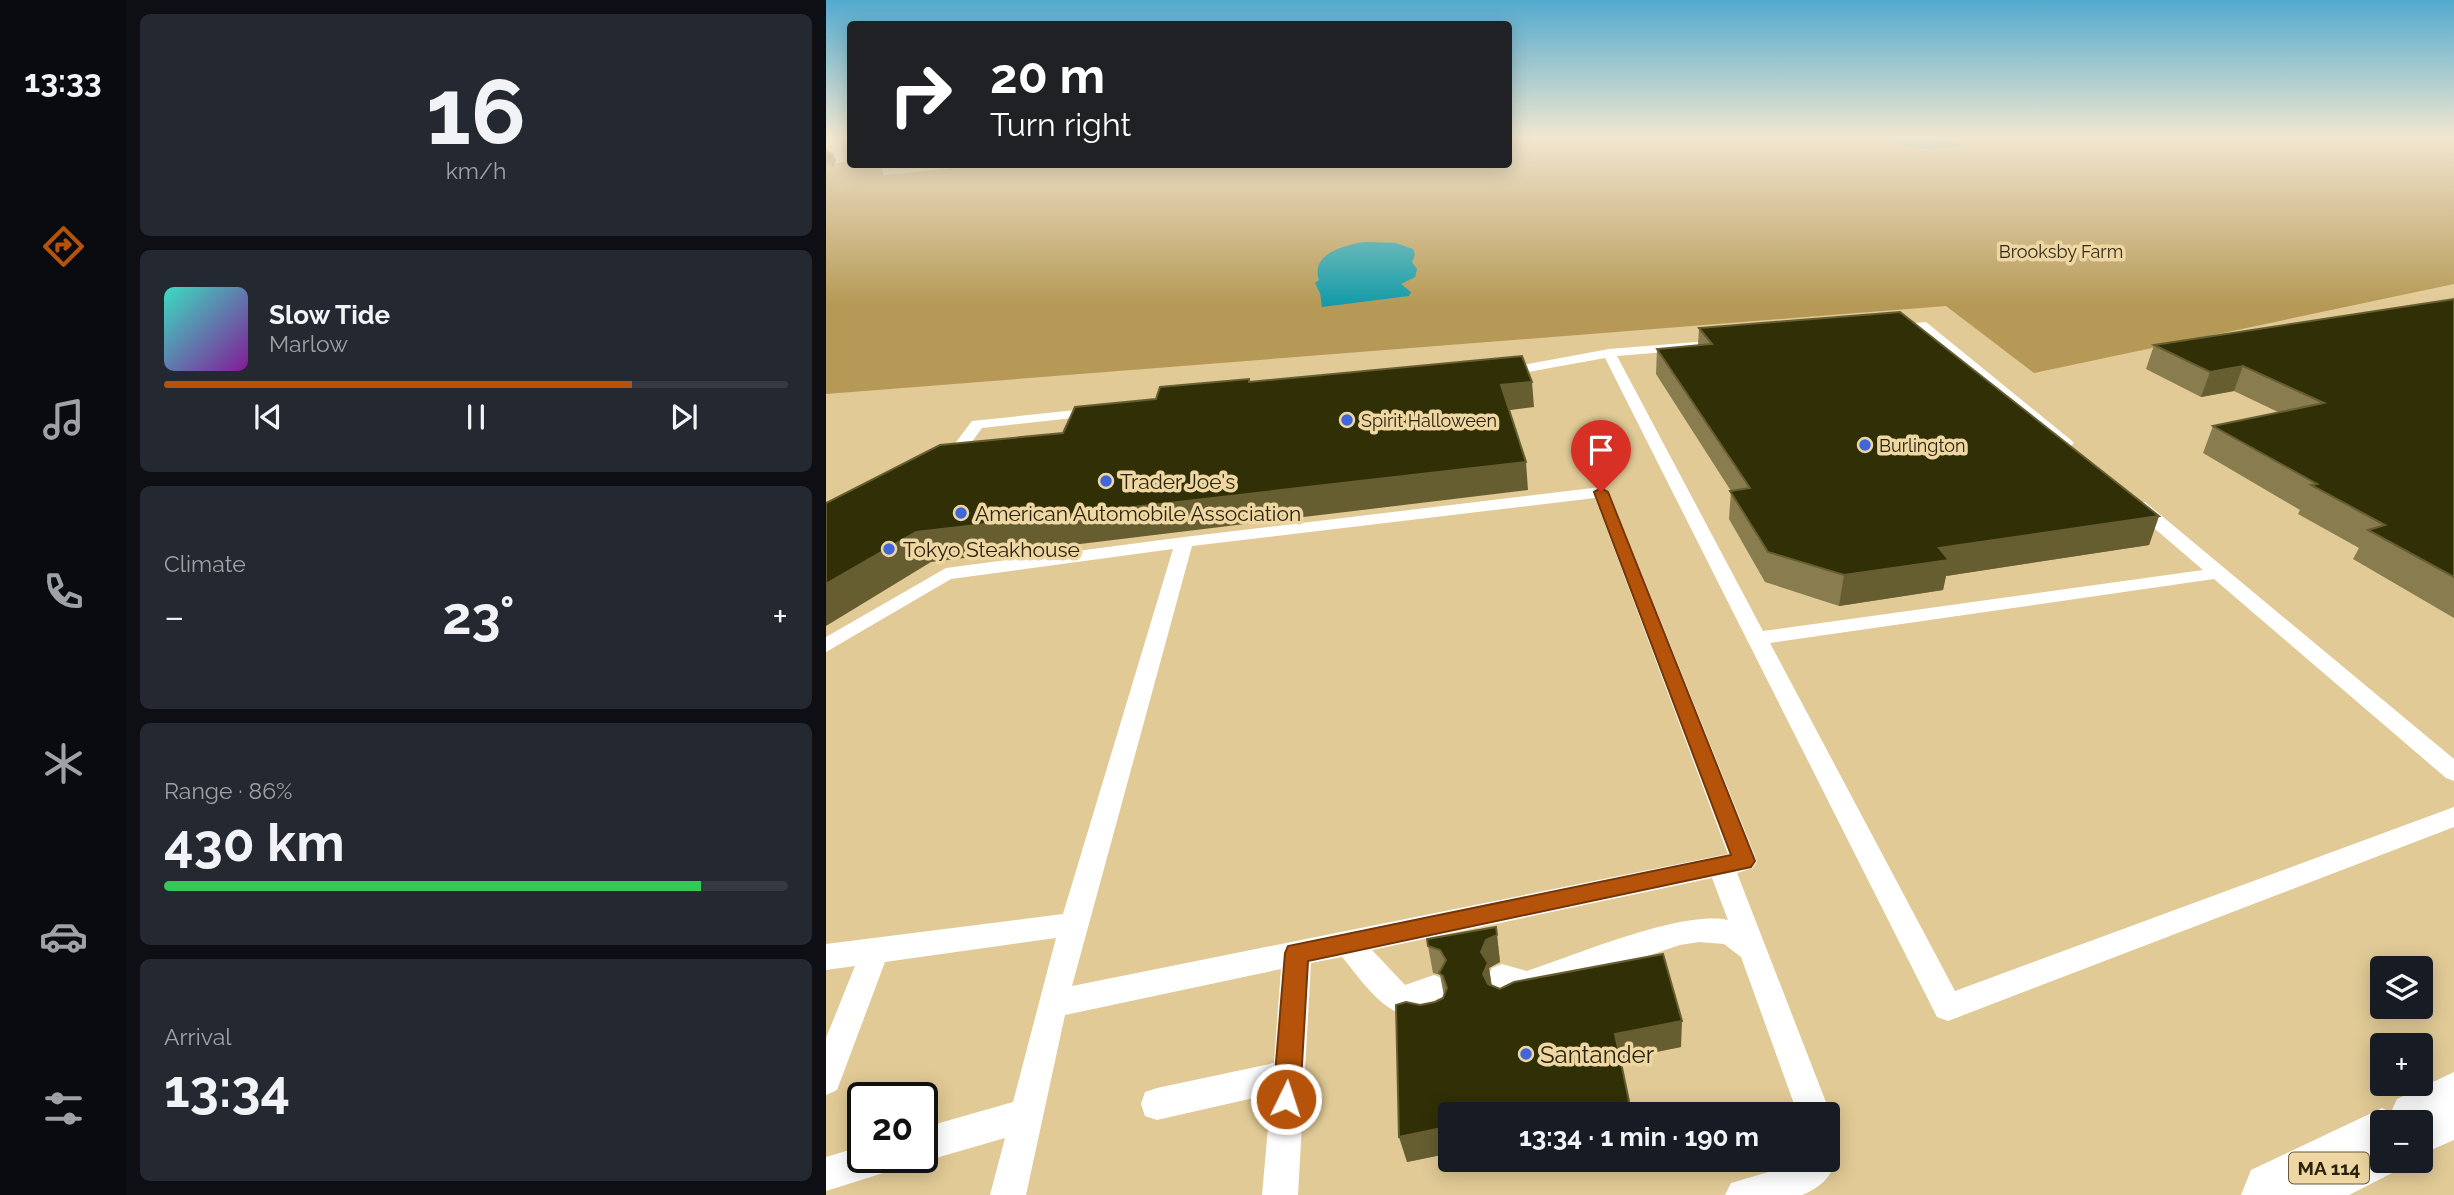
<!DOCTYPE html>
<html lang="en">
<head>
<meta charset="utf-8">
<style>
	body { margin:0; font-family:Raleway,sans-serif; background:#242831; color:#f1f3f6; height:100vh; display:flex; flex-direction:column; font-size:26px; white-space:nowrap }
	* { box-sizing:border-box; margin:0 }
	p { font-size:23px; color:#9ea1a6 }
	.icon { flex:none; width:38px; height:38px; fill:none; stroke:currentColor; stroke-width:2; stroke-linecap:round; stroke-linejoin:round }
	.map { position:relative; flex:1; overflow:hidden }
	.sheet { display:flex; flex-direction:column; gap:14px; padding:14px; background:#0d0f14; width:700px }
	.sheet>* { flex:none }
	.banner { position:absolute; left:21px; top:21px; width:665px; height:147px; border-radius:7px; box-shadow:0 4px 18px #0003; background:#202124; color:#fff; overflow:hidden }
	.controls { position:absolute; left:1544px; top:956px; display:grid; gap:14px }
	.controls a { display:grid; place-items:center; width:63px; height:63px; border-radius:7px; background:#171b24; box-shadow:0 4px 18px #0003; font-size:35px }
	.speed { position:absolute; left:21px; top:1082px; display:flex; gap:14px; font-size:35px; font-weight:700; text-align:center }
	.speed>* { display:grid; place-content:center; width:91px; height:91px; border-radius:50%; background:#171b24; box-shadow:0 4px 18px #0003; line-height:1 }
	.speed .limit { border:4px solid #111; border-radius:10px; background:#fff; color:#111 }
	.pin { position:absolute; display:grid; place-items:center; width:60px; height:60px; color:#fff; margin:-72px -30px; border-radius:50% 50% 50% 0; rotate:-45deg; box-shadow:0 0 7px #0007 }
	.pin .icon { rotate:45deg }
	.me { position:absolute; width:77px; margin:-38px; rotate:4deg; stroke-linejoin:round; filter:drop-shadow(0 0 5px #0008) }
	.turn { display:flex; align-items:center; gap:24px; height:147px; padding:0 28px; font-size:32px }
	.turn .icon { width:91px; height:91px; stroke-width:2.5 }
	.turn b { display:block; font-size:49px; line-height:60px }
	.big { font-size:52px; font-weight:700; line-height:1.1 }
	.sheet .widget { flex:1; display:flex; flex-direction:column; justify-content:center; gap:10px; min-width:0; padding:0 24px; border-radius:10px; background:#242831 }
	.sheet .dial { align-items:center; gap:0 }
	.dial b { font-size:91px; line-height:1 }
	.song { display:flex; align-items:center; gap:21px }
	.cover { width:84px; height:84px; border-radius:10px; background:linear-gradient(135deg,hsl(170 70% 55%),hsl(290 70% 35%)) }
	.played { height:7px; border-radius:4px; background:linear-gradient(90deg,#b45309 75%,#363941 75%) }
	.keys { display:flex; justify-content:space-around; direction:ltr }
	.heat { display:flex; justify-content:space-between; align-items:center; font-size:38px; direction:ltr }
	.charge { height:10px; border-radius:5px; background:linear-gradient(90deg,#34c759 86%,#363941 0) }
	.trip { position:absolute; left:612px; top:1102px; width:402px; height:70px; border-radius:7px; background:#171b24; box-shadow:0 4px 18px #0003; font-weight:700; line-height:70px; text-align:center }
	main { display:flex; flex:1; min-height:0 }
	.menu { display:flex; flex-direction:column; width:126px; justify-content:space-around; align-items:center; background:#090b0e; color:#9ea1a6 }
	.menu .icon { width:49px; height:49px }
	.menu .on { color:#b45309 }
	.menu b { font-size:32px; color:#f1f3f6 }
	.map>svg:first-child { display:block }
</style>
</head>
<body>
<main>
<nav class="menu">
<b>13:33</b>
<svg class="icon on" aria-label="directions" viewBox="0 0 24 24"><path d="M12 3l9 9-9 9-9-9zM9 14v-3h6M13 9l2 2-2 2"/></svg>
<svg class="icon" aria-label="music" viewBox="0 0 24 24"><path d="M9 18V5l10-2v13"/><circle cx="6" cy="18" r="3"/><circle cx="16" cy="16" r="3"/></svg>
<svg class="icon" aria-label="phone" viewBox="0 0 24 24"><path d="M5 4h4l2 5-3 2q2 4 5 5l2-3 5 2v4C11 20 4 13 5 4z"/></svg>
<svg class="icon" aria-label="climate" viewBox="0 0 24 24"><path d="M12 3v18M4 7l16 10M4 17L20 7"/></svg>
<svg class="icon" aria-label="car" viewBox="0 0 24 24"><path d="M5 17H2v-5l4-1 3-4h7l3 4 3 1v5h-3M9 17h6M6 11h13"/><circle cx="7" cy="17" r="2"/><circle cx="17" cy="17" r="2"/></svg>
<svg class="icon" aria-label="filters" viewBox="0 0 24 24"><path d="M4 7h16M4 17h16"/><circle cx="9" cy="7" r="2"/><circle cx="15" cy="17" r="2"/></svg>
</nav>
<section class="sheet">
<div class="widget dial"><b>16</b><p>km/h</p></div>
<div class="widget">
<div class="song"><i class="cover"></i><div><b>Slow Tide</b><p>Marlow</p></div></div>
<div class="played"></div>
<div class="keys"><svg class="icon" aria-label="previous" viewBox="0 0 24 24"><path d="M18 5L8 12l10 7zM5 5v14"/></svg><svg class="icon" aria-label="pause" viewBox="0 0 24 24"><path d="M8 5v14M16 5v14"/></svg><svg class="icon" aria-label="next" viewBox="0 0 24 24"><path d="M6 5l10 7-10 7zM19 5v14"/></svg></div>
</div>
<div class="widget"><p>Climate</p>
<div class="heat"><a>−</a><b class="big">23°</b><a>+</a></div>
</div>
<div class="widget"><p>Range · 86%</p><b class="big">430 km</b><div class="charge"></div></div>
<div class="widget"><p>Arrival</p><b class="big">13:34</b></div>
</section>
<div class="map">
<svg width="1628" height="1195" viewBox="0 0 1628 1195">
	<rect width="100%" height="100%" fill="#e1ca96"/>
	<polygon fill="#b69956" points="14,137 24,137 24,164 55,165 58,175 165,164 682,164 683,137 1628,137 1628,284 1208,373 1120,306 0,394 0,165 19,162"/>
	<g fill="#139ba9">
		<polygon points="1036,137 1107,137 1137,146 1096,149"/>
		<path d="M539 242 570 243 587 249 589 255 586 262 591 269 589 277 575 284 585 292 583 296 496 307 494 293 489 283 493 280C484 253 520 245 539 242Z"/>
	</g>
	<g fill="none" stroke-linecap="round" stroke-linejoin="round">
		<g fill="#fff" fill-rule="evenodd">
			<polygon points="0,137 7,137 6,145 0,146"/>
			<polygon points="1100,322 1245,440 1248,443 1245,446 1235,446 1097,330 1068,333 1062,329 1068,325"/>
			<polygon points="895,340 901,344 899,347 791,356 937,631 1377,570 1307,510 1305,506 1307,502 1319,502 1628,759 1628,781 1620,778 1388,579 944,643 1129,991 1628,807 1628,827 1122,1021 1111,1017 779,358 675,377 668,373 675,369 783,349"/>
			<polygon points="269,408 276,412 274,415 156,428 129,465 117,465 115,462 146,421"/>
			<path d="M775 487 783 492 931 861 927 868 911 873 1005 1115 1003 1122V1115H972L915 957 898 944 873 942 854 945 701 997 666 986 661 977 666 968 676 964 701 971C750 955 855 910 902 920L886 878 546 950 579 985 608 975 618 979 623 988 618 997 575 1014C550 1004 533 977 516 957L485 963 472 1195H436L445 1094 331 1120 319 1116 315 1104 319 1092 331 1088 448 1063 455 969 239 1015 200 1195H164L179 1138 96 1162 84 1157H96V1128L187 1102 230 938 59 962 11 1090 0 1095V1038L29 966 0 970V944L237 914 347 549 125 579 0 652V637L120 568 358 537ZM769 498 902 854 246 986 366 546Z"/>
			<polygon points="37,1146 37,1157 75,1157 70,1169 0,1191 0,1157"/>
			<path d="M1003 1147 1011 1160C1004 1178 994 1188 976 1195H899L905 1183 959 1167 970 1160H1003Z"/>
		</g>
		<polygon fill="#fff" fill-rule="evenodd" points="1628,1072 1628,1140 1594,1155 1594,1122 1556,1122 1556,1160 1582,1160 1580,1166 1523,1195 1415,1195 1425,1170 1556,1108 1565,1112 1571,1099"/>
	</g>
	<g fill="#897c4e">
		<polygon points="0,150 10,160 7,167 0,165"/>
		<polygon points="1628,299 1628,618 1527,559 1533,548 1472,514 1474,510 1377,453 1387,426 1452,412 1408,391 1375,397 1320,369 1328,345"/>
		<polygon points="873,328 1333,516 1323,545 1120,576 1117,590 1013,606 939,582 903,519 905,491 830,374 831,349 872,345"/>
		<polygon points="670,927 674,962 663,968 666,986 855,1047 794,1059 803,1101 803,1115 625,1115 625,1153 581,1162 594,1005 609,1002 617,998 618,996 614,975 607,973 602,946"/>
	</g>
	<g fill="#665e31">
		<polygon points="7,154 10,160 7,167 4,161"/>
		<polygon points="1417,366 1408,391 1375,397 1384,372"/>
		<polygon points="706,382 708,407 677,411 675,385"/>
		<polygon points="700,462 702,490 105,562 0,626 0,584 90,532"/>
		<polygon points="1333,516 1323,545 1120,576 1117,590 1013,606 1018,575 1113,548"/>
		<polygon points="671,935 674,962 663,968 666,989 662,1000 655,952 660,940"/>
		<polygon points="856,1021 855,1047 790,1060 789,1034"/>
		<polygon points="803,1101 803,1115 793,1115"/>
		<polygon points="718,1106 719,1115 676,1115"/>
		<polygon points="625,1126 625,1153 581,1162 573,1137"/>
	</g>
	<g fill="#312f06" stroke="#665e31" stroke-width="2">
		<polygon points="0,150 7,154 4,161 0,160"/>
		<polygon points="1628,299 1628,577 1542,530 1559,525 1485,485 1491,484 1387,426 1498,403 1417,366 1384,372 1328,345"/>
		<polygon points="1074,312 1333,516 1113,548 1123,560 1018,575 942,552 904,491 924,488 831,349 886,344 873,328"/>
		<polygon points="696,356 706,382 675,385 700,462 90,532 0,584 0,503 114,445 237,433 249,407 330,399 334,387 423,379 423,382"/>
		<polygon points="670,927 671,935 660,940 655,952 662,963 657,974 662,984 674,989 688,982 837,954 856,1021 789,1034 803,1101 793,1115 720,1115 718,1106 676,1115 625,1115 625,1126 573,1137 570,1005 580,1002 594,1005 609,1002 617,998 621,988 617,976 613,973 620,960 614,950 602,946 601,939"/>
	</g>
	<linearGradient id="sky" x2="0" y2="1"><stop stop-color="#53aacf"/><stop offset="0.45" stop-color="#f2e7d0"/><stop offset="1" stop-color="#f2e7d0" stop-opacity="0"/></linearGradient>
	<rect width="1628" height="305" fill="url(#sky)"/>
	<polygon fill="#b45309" stroke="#753606" stroke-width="2" points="775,488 782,492 929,861 925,867 482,961 474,1099 470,1109 460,1113 451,1109 447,1099 459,953 462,946 905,855 768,492"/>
	<g fill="#4066d8" stroke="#eed7a2" stroke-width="2.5">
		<circle cx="521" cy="420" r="7"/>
		<circle cx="1039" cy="445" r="7"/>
		<circle cx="280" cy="481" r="7"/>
		<circle cx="135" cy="513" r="7"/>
		<circle cx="63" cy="549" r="7"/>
		<circle cx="700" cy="1054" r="7"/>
	</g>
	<g text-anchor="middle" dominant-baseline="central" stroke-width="7" stroke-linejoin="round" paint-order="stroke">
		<g font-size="18" fill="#332a18" stroke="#eed7a2">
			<text x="1235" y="251">Brooksby Farm</text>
		</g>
		<g font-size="18" fill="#2c230e" stroke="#eed7a2" text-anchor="start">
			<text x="535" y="420">Spirit Halloween</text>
			<text x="1053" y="445">Burlington</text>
		</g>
		<rect fill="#eed7a2" stroke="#66593a" stroke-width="2" x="1463" y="1152.5" width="80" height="31" rx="5"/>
		<g font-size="19" font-weight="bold" fill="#2c230e">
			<text x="1503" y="1168">MA 114</text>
		</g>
		<g font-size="21" fill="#2c230e" stroke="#eed7a2" text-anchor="start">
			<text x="294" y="481">Trader Joe's</text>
			<text x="149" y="513">American Automobile Association</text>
			<text x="77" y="549">Tokyo Steakhouse</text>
		</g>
		<g font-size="24" fill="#2c230e" stroke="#eed7a2" text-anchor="start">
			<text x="714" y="1054">Santander</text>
		</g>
	</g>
</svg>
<div class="controls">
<a><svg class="icon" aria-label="layers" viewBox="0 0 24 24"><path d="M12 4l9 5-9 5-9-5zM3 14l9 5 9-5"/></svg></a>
<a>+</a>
<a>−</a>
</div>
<div class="speed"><div class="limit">20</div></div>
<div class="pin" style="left:775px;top:492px;background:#d93025"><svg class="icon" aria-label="arrive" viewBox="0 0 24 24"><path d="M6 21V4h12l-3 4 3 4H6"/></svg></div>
<svg class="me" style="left:460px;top:1099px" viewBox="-20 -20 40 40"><circle r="17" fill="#b45309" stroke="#fff" stroke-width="3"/><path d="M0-11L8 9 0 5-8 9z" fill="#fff"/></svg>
<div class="trip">13:34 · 1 min · 190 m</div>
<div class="banner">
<div class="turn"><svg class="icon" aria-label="right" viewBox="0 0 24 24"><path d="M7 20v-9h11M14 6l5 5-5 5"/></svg><div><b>20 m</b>Turn right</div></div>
</div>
</div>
</main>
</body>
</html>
